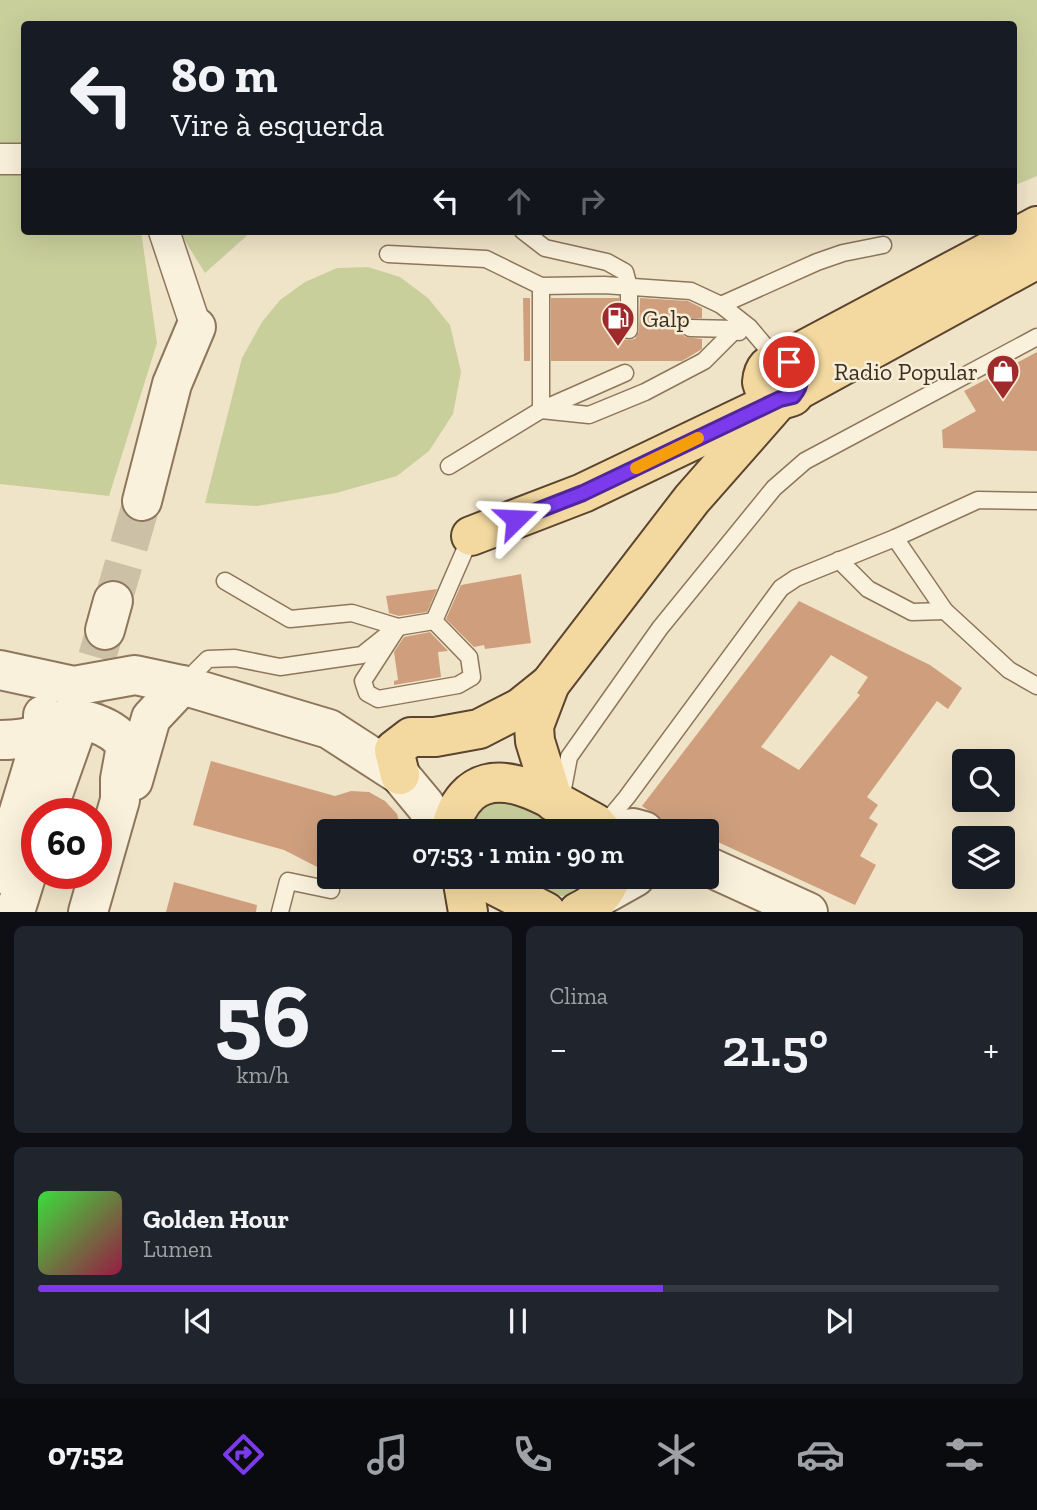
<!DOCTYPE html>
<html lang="pt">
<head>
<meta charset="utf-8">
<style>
	body { margin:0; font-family:"Zilla Slab",serif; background:#20242c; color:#f1f3f6; height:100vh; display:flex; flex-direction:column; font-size:26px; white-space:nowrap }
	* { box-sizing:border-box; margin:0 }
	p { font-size:23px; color:#9ea1a6 }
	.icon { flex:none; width:38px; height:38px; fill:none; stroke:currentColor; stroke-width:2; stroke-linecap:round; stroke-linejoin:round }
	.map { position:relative; height:912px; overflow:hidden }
	.side { display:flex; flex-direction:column; gap:14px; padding:14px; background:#0d0f14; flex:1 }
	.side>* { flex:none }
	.top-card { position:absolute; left:21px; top:21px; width:996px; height:214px; border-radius:7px; box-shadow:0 7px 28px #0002; background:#171b24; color:#f1f3f6; overflow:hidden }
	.tools { position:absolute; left:952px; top:749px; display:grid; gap:14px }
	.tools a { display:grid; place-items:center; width:63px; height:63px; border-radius:7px; background:#171b24; box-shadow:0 7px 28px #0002; font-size:35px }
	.speed { position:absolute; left:21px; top:798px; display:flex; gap:14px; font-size:35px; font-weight:700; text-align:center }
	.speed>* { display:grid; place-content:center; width:91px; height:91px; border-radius:50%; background:#171b24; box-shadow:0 7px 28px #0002; line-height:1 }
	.speed .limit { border:10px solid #d22; background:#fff; color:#111 }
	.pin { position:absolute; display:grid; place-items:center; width:60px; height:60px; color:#fff; margin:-30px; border:4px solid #fff; border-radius:50%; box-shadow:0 2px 7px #0007 }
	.me { position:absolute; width:77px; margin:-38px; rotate:69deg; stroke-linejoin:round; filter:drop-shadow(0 0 5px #0008) }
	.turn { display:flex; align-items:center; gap:24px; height:147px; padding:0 35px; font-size:32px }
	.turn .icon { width:91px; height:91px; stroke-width:2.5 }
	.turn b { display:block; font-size:49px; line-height:60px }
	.lanes { display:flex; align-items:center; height:66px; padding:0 35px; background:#0003; justify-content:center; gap:35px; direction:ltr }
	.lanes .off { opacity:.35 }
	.big { font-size:52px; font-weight:600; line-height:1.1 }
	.side .tile { flex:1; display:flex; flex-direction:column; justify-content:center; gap:10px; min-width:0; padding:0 24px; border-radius:10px; background:#20242c }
	.side .dial { align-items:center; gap:0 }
	.dial b { font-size:91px; line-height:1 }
	.song { display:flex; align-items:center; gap:21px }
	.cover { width:84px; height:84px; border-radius:10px; background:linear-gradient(135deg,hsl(120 70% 55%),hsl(340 70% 35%)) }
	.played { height:7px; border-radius:4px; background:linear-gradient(90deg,#7c3aed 65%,#363941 65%) }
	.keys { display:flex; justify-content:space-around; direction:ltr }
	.heat { display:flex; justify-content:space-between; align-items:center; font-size:38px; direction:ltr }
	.side .tiles { flex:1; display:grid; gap:14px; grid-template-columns:1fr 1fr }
	.tile:last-child { grid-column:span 2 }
	.trip { position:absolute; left:317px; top:819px; width:402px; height:70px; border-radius:7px; background:#171b24; box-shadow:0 7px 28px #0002; font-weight:600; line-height:70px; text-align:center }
	.tabs { display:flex; height:112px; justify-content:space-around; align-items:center; background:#090b0e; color:#9ea1a6 }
	.tabs .icon { width:49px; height:49px }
	.tabs .selected { color:#7c3aed }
	.tabs b { font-size:32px; color:#f1f3f6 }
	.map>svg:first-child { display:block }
</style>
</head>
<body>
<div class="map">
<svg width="1037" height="912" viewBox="0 0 1037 912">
	<rect width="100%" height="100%" fill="#f0e4c8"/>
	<g fill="#c9cf9b">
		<polygon points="0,0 1037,0 1037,176 1013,186 1013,24 24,24 24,231 141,231 157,343 109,496 0,484"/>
		<polygon points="179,231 252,231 205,273"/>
		<polygon points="368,267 400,277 428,298 450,325 461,372 453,414 429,451 397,476 336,493 257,506 205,503 242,358 262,322 280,300 305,282 337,268"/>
		<polygon points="504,796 575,831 465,831 474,810"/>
		<path d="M507 877H590C568 912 536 890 507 877Z"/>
	</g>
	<g fill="#cf9f7d" fill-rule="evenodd">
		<polygon points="523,298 530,298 530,361 524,361"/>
		<polygon points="551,298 619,298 619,331 623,339 628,340 635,339 639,331 640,298 688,301 702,308 702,318 684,319 681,323 681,332 685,337 702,339 702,349 682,361 551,361"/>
		<polygon points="1037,352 1037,451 943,448 942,430 976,411 964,391"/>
		<polygon points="521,574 531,643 485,649 484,645 474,647 446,619 461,585"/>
		<polygon points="437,589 427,612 399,616 389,613 386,596"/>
		<path d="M799 601 930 665 962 688 948 709 937 701 867 797 878 805 869 818 878 824 860 856 876 865 855 905 707 837V831H693L661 819 642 806ZM831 655 868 677 857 693 860 695 799 770 761 747Z"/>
		<polygon points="430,632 448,651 438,652 441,677 394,685 394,681 398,680 394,652 404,637"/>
		<polygon points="211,761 335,796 351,791 369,792 385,801 397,814 402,831 329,831 329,873 284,850 193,825"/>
		<polygon points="174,882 257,905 256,912 166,912"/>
	</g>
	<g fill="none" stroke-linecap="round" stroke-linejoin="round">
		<g stroke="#ccc0a6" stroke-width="38" stroke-dasharray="38 19" stroke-linecap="butt">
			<polyline points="113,601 142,501"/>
			<polyline points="81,712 105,630"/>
		</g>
		<defs>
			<g id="service">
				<polyline points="523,231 545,248 607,262 625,272 629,287 629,330"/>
				<polyline points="388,254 486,259 541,286 604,285 691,291 721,305 749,327 777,360"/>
				<polyline points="541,286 541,410 589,415 645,392 704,361 736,329"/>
				<polyline points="721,305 817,262 843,253 883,245"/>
				<polyline points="690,328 736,329 739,332"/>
				<polyline points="449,466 541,410 625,373"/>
				<polyline points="895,538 945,611 1009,670 1037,686"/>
				<polyline points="839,560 868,589 912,612 945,611"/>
				<polyline points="225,581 290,619 352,613 398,627 434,621"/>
				<polyline points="434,621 471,536"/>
				<polyline points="398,627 363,681 367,693 378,699 458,685 472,677 469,657 434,621"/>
				<polyline points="183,684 208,659 235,658 280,667 362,655 387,635"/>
				<polyline points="562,794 569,757 660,628 774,488 805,461 1037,337"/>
				<polyline points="602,827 627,797 781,588 796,578 895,538 978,500 1037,501"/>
				<polyline points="280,912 288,881 331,890"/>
			</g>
			<g id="minor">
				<polyline points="0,159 24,159"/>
				<polyline points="164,231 196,327"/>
			</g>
			<g id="tertiary">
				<polyline points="142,501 172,384 196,327"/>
				<polyline points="105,630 113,601"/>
				<polyline points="0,670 74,686 135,675 182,685 329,729 400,775 425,805 443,831"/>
				<path d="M0 740C14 740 31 739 44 731 48 729 52 724 57 722 79 713 115 727 126 746L120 779V800L88 912"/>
				<polyline points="133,781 151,718 182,685"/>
				<polyline points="46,814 74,735"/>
				<polyline points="615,831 633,828 644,831"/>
				<polyline points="707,866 808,912"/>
				<polyline points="0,874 43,732 43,715"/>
				<polyline points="603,895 635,877"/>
				<polyline points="15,912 37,841"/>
			</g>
			<g id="primary">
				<path d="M783 361 795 366C803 377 801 386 793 396 778 403 766 397 762 382 763 369 769 361 783 361L1037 226"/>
				<polyline points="798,390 1037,259"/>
				<polyline points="471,536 583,493 765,406"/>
				<polyline points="550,684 534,726 535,741 554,802"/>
				<polyline points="400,775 394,750 411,737 435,737 479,729 520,708 550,684 692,499 780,399"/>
				<path d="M451 831C453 816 458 804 470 793 505 763 561 806 595 823L602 831"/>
				<polyline points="462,877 468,912"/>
				<polyline points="478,877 546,912"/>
				<path d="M578 912C595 904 606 894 611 877"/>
			</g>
		</defs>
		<use href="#service" stroke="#8d765c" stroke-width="19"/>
		<use href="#minor" stroke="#8d765c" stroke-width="33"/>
		<use href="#tertiary" stroke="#8d765c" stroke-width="42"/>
		<use href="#primary" stroke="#5b4430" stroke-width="42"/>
		<use href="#service" stroke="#faf1dc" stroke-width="16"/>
		<use href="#minor" stroke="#faf1dc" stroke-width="30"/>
		<use href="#tertiary" stroke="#faf1dc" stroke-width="38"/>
		<use href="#primary" stroke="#f3d9a0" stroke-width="38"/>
	</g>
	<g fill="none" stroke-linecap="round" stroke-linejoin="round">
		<defs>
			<path id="route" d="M516 519 583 493 780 399 793 396C803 384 803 372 789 362"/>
		</defs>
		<use href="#route" stroke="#51269a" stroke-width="18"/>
		<use href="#route" stroke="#7c3aed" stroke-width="12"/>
		<polyline stroke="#f59e0b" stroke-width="12" points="636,468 698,438"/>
	</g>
	<defs>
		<symbol id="fuel-pin" viewBox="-11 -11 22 30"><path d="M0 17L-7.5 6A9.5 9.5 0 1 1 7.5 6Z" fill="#9e2a2b" stroke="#f7eed8"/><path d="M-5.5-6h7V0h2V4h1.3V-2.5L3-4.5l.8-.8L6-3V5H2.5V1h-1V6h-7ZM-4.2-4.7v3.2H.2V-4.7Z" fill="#fff"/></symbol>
		<symbol id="shop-pin" viewBox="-11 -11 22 30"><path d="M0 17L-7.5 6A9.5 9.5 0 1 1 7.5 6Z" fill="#9e2a2b" stroke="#f7eed8"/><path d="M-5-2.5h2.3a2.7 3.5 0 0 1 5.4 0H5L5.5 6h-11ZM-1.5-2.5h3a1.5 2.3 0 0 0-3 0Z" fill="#fff"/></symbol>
	</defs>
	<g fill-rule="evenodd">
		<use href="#fuel-pin" x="599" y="299" width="38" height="52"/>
		<use href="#shop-pin" x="984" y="352" width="38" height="52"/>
	</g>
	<g text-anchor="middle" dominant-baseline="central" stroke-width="5" stroke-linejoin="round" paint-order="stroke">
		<g font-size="24" fill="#3d2e20" stroke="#f7eed8" text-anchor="start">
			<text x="642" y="318">Galp</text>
			<text x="978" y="371" text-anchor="end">Radio Popular</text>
		</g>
	</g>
</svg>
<div class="tools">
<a><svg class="icon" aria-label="search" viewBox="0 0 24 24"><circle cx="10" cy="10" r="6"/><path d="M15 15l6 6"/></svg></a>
<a><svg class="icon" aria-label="layers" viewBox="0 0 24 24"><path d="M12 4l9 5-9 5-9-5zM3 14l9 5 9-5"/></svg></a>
</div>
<div class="speed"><div class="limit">60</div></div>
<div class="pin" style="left:789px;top:362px;background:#d93025"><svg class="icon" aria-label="arrive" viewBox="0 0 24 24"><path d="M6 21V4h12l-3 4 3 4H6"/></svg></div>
<svg class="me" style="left:516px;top:519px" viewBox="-20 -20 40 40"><path d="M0-17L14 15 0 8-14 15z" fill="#7c3aed" stroke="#fff" stroke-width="4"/></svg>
<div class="trip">07:53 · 1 min · 90 m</div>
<div class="top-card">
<div class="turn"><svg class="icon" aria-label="left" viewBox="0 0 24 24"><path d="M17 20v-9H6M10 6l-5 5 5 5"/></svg><div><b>80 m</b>Vire à esquerda</div></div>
<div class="lanes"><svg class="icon" aria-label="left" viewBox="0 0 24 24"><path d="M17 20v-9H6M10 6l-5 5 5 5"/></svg><svg class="icon off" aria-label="ahead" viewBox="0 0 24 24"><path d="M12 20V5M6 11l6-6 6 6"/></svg><svg class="icon off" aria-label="right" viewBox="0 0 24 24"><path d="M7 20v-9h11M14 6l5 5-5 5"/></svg></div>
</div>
</div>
<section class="side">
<div class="tiles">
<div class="tile dial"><b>56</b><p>km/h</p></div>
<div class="tile"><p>Clima</p>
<div class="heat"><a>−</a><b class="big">21.5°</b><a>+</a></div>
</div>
<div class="tile">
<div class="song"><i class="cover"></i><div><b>Golden Hour</b><p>Lumen</p></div></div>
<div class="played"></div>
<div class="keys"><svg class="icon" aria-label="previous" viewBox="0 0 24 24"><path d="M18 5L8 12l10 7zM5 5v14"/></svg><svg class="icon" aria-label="pause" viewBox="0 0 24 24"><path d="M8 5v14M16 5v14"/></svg><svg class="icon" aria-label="next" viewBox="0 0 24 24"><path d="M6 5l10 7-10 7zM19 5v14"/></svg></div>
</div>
</div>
</section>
<nav class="tabs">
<b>07:52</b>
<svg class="icon selected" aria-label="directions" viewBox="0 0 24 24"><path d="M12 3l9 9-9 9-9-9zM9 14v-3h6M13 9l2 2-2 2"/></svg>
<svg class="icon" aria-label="music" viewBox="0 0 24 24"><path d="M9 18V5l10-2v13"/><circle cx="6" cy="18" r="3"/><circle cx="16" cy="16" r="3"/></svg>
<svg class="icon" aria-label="phone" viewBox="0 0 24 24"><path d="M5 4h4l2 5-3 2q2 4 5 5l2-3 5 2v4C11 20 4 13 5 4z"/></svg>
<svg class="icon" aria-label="climate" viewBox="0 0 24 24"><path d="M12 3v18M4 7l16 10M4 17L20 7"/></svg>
<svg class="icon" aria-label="car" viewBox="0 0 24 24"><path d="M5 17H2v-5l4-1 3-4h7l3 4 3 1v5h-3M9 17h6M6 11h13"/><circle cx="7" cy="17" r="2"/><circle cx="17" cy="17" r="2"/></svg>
<svg class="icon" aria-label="filters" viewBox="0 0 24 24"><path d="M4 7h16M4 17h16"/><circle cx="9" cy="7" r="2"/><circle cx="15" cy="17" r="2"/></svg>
</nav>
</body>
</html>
